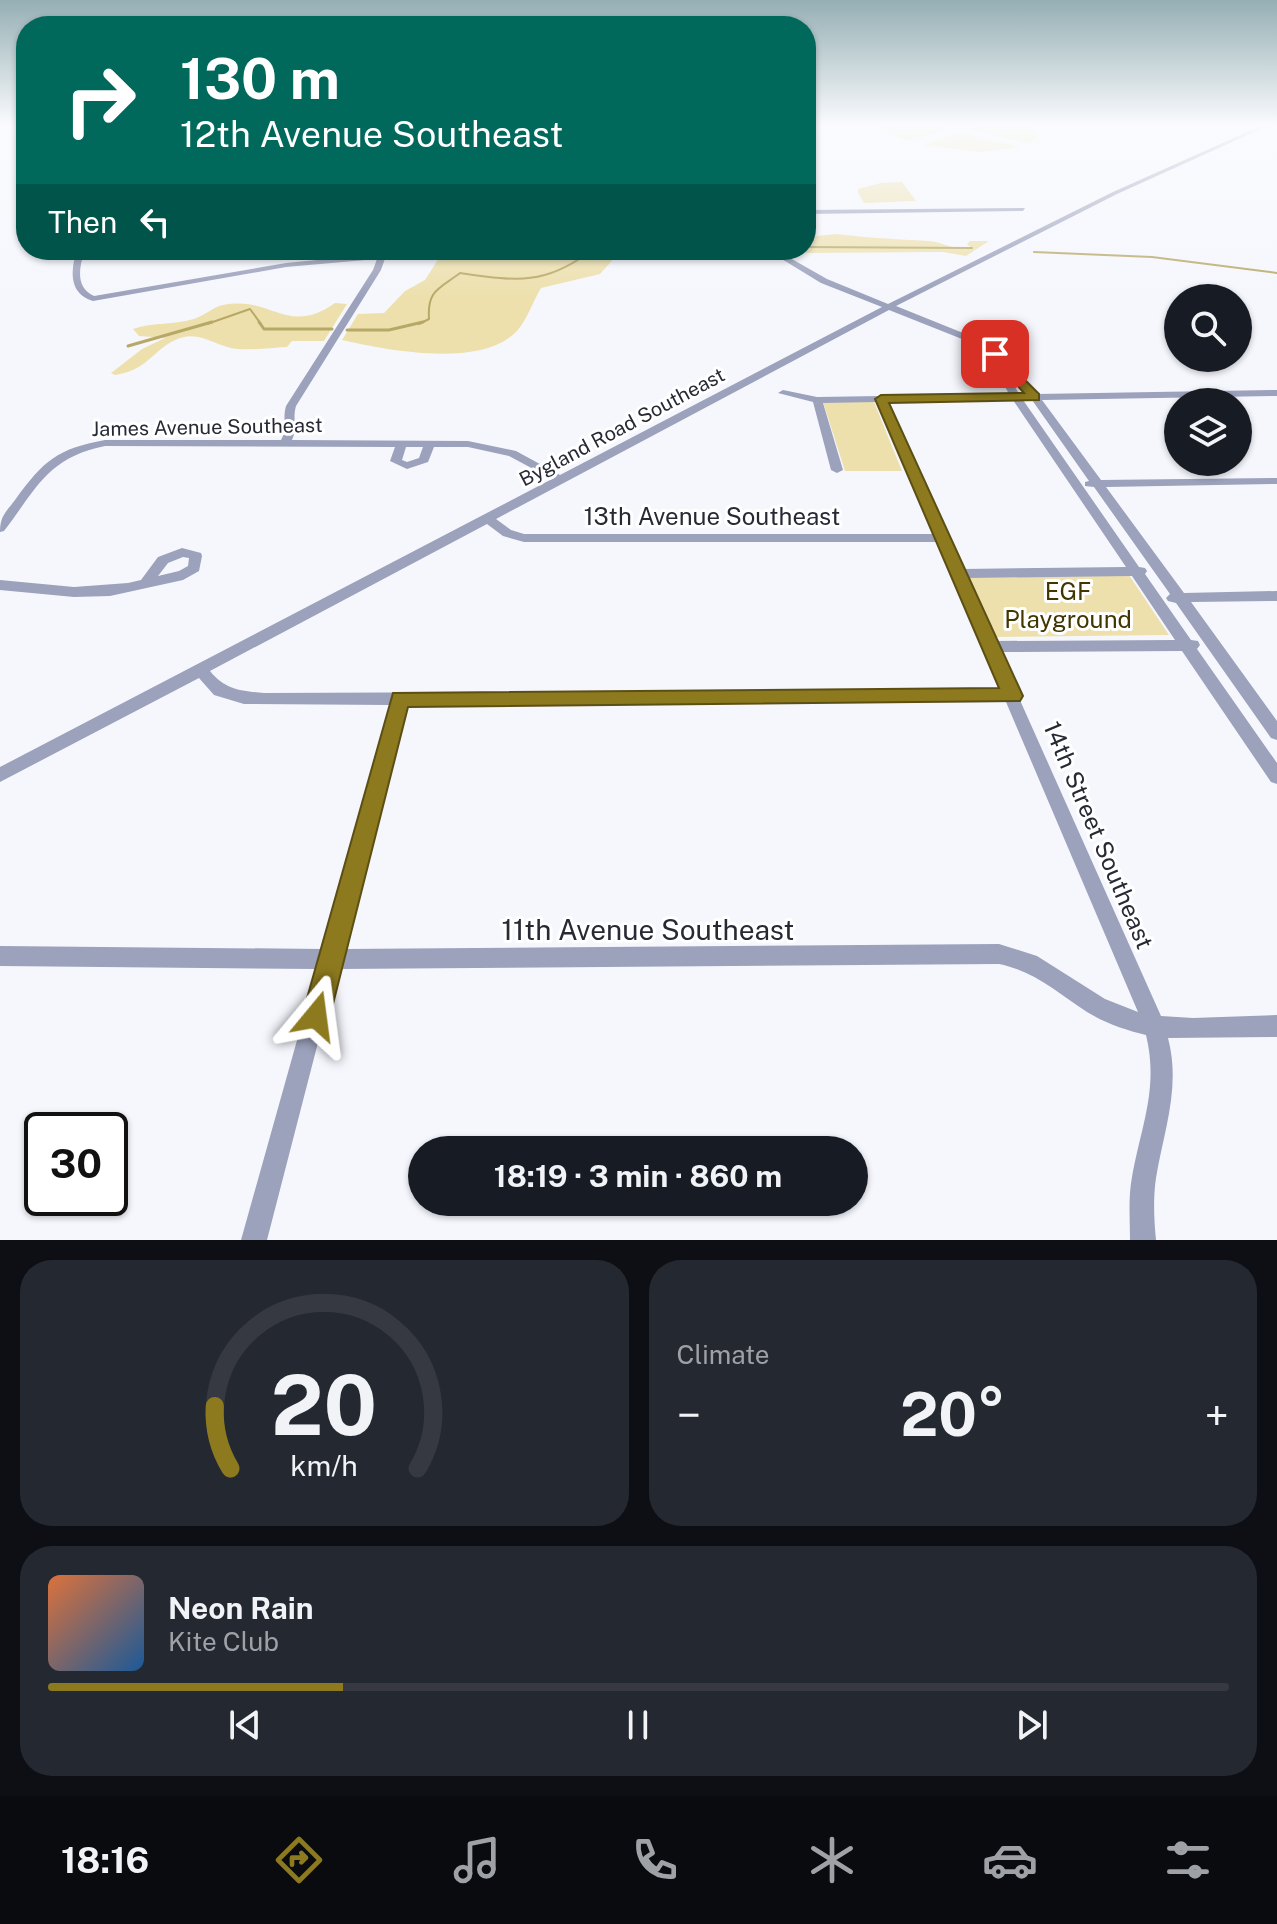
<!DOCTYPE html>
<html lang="en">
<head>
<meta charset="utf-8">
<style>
	body { margin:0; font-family:"Public Sans",sans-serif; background:#242831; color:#f1f3f6; height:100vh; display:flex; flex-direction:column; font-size:30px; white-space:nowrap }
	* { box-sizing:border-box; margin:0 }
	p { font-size:26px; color:#9ea1a6 }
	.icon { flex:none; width:44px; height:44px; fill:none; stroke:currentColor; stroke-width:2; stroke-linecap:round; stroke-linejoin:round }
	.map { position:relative; height:1240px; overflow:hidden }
	.drawer { display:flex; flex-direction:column; gap:20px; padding:20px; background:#0d0f14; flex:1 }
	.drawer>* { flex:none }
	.guide { position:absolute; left:16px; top:16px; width:800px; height:244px; border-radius:32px; box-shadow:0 2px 6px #0004; background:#00695c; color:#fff; overflow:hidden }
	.tools { position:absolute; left:1164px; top:284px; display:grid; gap:16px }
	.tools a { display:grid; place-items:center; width:88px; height:88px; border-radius:50%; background:#171b24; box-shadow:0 2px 6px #0004; font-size:40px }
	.speed { position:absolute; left:24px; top:1112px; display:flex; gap:16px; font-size:40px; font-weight:700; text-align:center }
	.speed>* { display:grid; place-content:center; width:104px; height:104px; border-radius:50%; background:#171b24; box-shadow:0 2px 6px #0004; line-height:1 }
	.speed .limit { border:4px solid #111; border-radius:12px; background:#fff; color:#111 }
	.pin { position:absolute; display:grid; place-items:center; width:68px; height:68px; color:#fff; margin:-34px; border-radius:16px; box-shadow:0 4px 12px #0006 }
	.me { position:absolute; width:88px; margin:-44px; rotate:16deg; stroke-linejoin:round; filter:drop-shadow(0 0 6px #0008) }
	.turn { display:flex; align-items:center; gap:28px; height:168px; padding:0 32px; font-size:36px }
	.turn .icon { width:104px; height:104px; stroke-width:2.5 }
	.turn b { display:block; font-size:56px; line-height:68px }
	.then { display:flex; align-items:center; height:76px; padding:0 32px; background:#0003; gap:16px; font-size:30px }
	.big { font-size:60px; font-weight:700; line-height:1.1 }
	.drawer .widget { flex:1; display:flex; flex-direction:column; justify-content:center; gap:12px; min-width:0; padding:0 28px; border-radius:32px; background:#242831 }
	.drawer .dial { align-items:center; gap:0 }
	.dial svg { height:208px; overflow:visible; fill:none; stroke:#363941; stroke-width:7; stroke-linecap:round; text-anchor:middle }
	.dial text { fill:#f1f3f6; stroke:none }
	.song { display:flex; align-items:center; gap:24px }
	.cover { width:96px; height:96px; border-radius:12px; background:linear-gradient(135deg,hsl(20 70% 55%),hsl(210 70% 35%)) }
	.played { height:8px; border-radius:4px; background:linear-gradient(90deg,#8d791e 25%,#363941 25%) }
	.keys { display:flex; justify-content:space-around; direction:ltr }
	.heat { display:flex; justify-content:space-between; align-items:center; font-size:44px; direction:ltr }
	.drawer .tiles { flex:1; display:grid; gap:20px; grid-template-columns:1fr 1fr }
	.widget:last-child { grid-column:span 2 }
	.trip { position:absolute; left:408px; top:1136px; width:460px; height:80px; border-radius:40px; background:#171b24; box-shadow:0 2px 6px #0004; font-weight:700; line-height:80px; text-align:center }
	.tab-bar { display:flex; height:128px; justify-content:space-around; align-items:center; background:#090b0e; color:#9ea1a6 }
	.tab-bar .icon { width:56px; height:56px }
	.tab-bar .on { color:#8d791e }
	.tab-bar b { font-size:36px; color:#f1f3f6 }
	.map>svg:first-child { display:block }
</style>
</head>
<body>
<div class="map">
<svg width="1277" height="1240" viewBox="0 0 1277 1240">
	<rect width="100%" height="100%" fill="#f5f7fd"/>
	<g fill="#ede0ad">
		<polygon points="881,124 927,124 949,130 909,141 884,132"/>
		<polygon points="985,124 1021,124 1036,131 1039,138 1028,144 968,129"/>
		<polygon points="959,132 1020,147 981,152 923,145"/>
		<polygon points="902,182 916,201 864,203 858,193 858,189 881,183"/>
		<path d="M837 234C867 238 897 239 928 241 944 242 954 251 971 248L967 244 970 241H989L966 256 943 252 802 253 795 250H806V237Z"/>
		<path d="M444 250H703L618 254 600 274 541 288C533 301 527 320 517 331 481 369 386 350 342 340L358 314 384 313 405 291 425 280Z"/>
		<path d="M335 303 347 304 324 341H292L287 347C271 348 254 350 238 349 219 348 203 333 184 337 155 344 151 370 115 375L111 373 142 349 165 338 139 336 133 329C153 322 175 325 194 319 204 316 213 307 223 305 272 295 287 337 335 303Z"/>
		<polygon points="823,402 874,402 902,471 845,471"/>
		<polygon points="1127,572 1169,635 996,637 968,576"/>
	</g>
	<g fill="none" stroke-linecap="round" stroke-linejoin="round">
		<g stroke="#b8a867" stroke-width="2">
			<polyline points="806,247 972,248"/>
			<polyline points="1034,252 1152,257 1277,273"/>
			<polyline points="207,324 250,309 261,324"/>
			<path d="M419 324 429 319C427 290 439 289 460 273 516 281 545 286 592 250"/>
		</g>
		<g stroke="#b8a867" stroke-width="3">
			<polyline points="259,322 264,329 332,329"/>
			<polyline points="347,330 389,330 423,322"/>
			<polyline points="128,346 212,322"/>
		</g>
		<g fill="#9ca1bc" fill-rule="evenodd">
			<path d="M1265 124H1272L1117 194 896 306 973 337 1007 359 1037 394 1277 390V396L1042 400 1101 480 1277 478V484L1106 487 1184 593 1277 591V601L1191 602 1277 721V740L1271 738 1176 603 1168 601 1166 598 1170 594 1094 487 1085 486V482L1089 481 1032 400H1023L1139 567 1145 568 1147 571 1145 574 1191 640 1198 641 1200 645 1197 649 1277 763V784L1271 782 1182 651 999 652 1016 691 1021 696 1019 698 1161 1016 1193 1018 1277 1015V1037L1168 1038C1181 1087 1164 1130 1156 1178 1153 1198 1154 1220 1156 1240H1130C1130 1219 1128 1198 1132 1177 1141 1126 1159 1088 1146 1035 1125 1030 1105 1023 1087 1012 1058 993 1034 971 999 964L337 969 267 1240H241L317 969 0 966V946L323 949 391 705 244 704 214 695 199 678 0 782V767L552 479 509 456 468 447H434L428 462 407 469 390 461 395 447 105 446C47 458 37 488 4 531L0 532C0 516 6 512 15 500 44 460 57 449 105 440H281C288 427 282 420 286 406L373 270 377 259 286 267 93 301C69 294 70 271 77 250H85C79 267 75 287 94 296L286 263 379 254 380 250H388L381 270 296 406C292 420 298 427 292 440L468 441 516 451 560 475 882 307 821 283 767 250H776L827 279 888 304 1113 192ZM889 310 967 341 997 360 992 363 1009 394 817 397 783 390 778 393 813 402 831 470 837 473 843 470 823 403 877 402 934 534H524L511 530 496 519ZM1004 366 1027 394H1019ZM1013 400 1126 567 962 569 887 402ZM406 447H423L419 458 407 462 402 460ZM487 524 503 536 524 542H937L1000 690 264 693C242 691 225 690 210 671ZM1132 576 1175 640 994 641 966 578ZM1006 702 1138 1012 1105 999 1037 956 999 944 343 949 406 705Z"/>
			<polygon points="1025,208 1023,211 806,214 806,210"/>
			<path d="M182 548 201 553 202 556 199 571 183 580 110 596 74 597 0 590V580L74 587 128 583 141 580 158 557ZM183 557 189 558 188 566 179 571 158 576 168 563Z"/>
		</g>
	</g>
	<linearGradient id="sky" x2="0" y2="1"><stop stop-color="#95afb4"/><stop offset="0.42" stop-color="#fafbfe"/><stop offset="1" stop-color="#fafbfe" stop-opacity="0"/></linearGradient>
	<rect width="1277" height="298" fill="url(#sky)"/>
	<polygon fill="#8d791e" stroke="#5c4f14" stroke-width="2" points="995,350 1039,394 1039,400 889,403 1023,696 1020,701 408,707 330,1016 326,1025 316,1029 306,1025 302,1016 393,693 999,688 875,399 881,395 1024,393 989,354"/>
	<g text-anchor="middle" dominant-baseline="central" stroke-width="6" stroke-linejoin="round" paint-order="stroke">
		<g font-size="20" fill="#272934" stroke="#fff">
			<text transform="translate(207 427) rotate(-1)">James Avenue Southeast</text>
			<text transform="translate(622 427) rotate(-28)">Bygland Road Southeast</text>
		</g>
		<g font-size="24" fill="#272934" stroke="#fff">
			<text x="712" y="516">13th Avenue Southeast</text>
			<text transform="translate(1099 835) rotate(67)">14th Street Southeast</text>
		</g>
		<g font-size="24" fill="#413500" stroke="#fff">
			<text x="1068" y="591">EGF<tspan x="1068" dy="28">Playground</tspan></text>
		</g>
		<g font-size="28" fill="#272934" stroke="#fff">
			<text x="648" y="929">11th Avenue Southeast</text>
		</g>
	</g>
</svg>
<div class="tools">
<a><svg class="icon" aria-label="search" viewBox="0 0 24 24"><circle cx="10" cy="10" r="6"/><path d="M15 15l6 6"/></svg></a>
<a><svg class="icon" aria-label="layers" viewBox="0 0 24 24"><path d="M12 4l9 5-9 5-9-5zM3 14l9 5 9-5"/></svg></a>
</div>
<div class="speed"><div class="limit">30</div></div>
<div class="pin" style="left:995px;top:354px;background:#d93025"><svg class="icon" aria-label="arrive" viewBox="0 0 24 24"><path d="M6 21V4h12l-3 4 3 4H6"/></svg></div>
<svg class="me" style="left:316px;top:1016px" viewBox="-20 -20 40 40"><path d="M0-17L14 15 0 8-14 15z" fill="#8d791e" stroke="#fff" stroke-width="4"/></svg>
<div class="trip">18:19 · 3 min · 860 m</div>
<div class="guide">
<div class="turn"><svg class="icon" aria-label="right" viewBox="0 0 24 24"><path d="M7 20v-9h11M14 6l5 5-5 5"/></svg><div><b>130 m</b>12th Avenue Southeast</div></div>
<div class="then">Then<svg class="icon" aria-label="left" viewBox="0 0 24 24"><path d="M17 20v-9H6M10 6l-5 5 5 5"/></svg></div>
</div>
</div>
<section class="drawer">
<div class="tiles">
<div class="widget dial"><svg viewBox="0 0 100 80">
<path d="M14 69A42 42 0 1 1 86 69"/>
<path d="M14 69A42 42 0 0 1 8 45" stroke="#8d791e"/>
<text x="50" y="56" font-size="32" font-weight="700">20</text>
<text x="50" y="72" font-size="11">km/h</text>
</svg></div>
<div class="widget"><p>Climate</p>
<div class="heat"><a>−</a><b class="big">20°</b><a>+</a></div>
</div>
<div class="widget">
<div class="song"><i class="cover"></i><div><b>Neon Rain</b><p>Kite Club</p></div></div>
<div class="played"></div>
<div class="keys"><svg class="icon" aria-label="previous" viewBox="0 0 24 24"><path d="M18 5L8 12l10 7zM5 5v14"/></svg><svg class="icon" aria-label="pause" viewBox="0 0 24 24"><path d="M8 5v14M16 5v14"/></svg><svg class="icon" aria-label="next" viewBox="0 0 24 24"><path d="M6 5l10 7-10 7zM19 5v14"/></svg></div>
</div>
</div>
</section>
<nav class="tab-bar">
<b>18:16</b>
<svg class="icon on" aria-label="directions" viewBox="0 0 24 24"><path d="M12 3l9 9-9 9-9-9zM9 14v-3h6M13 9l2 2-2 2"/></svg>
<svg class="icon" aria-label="music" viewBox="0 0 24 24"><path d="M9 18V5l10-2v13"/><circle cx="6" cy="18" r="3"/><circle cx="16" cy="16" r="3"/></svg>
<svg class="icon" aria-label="phone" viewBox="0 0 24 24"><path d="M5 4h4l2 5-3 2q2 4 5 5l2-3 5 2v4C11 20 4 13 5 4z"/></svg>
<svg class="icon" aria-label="climate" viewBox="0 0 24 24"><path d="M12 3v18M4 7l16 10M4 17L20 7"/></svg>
<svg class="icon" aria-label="car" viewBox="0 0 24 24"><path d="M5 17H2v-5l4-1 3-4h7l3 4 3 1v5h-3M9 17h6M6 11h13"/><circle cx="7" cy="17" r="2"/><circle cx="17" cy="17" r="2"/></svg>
<svg class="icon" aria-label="filters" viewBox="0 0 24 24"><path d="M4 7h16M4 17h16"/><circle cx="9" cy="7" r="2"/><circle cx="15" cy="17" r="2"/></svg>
</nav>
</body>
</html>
